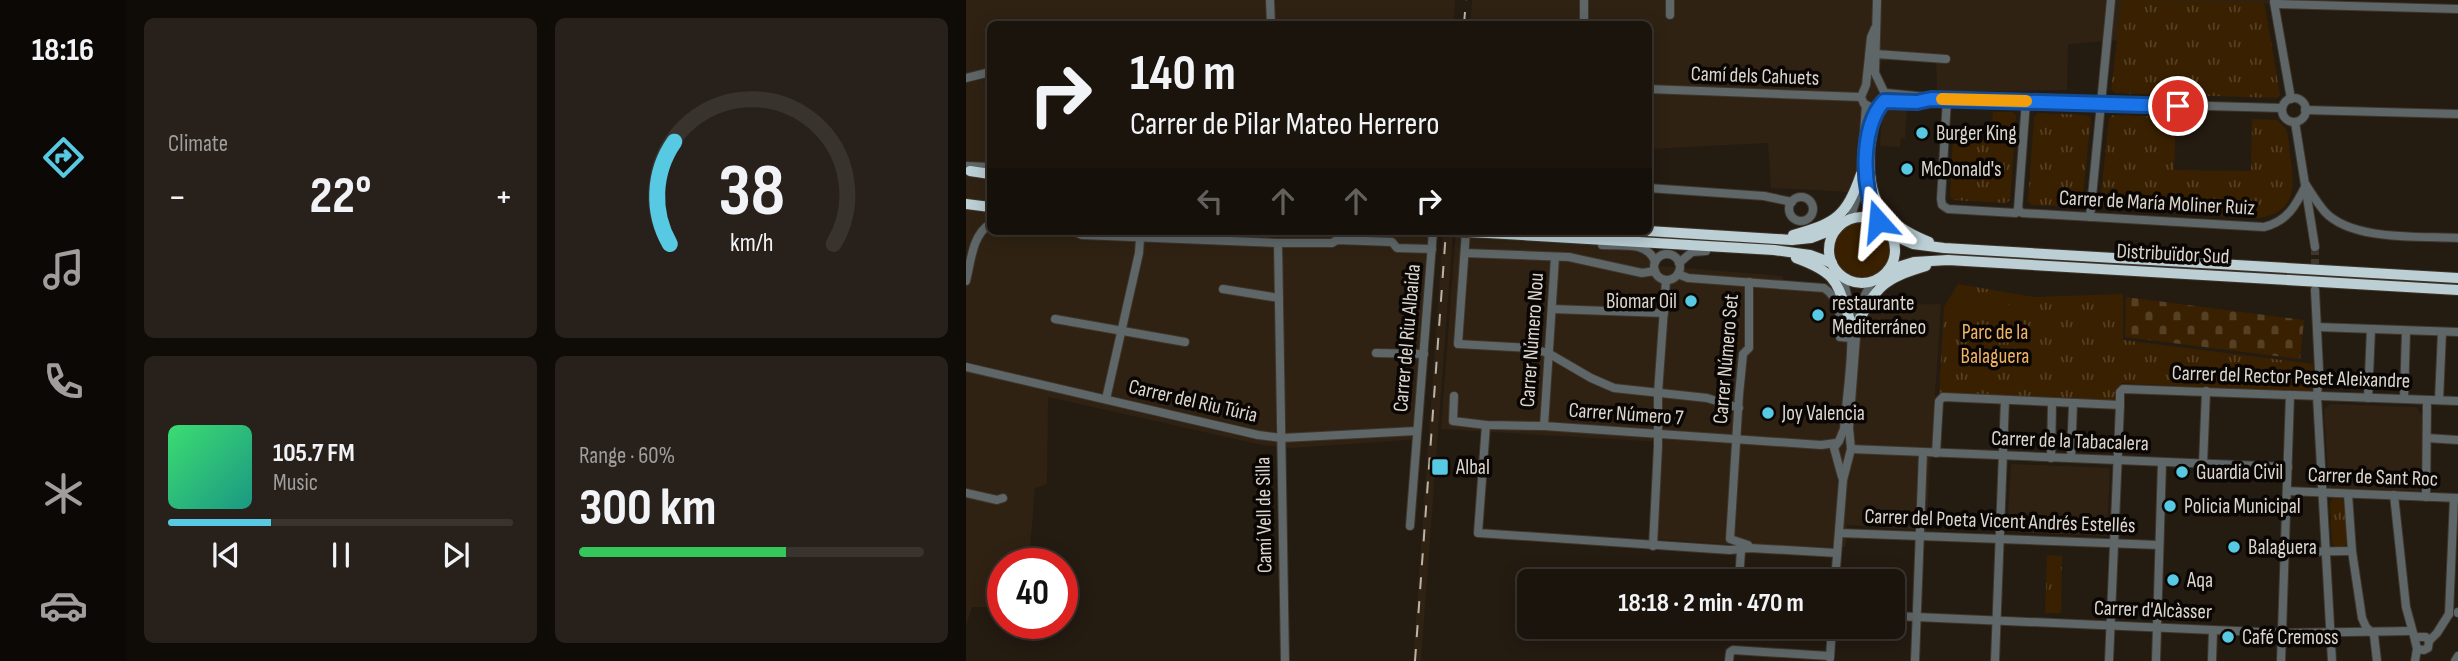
<!DOCTYPE html>
<html lang="en">
<head>
<meta charset="utf-8">
<style>
	body { margin:0; font-family:"Sofia Sans Condensed",sans-serif; background:#28211b; color:#f1f3f6; height:100vh; display:flex; flex-direction:column; font-size:26px; white-space:nowrap }
	* { box-sizing:border-box; margin:0 }
	p { font-size:23px; color:#a09e9d }
	.icon { flex:none; width:38px; height:38px; fill:none; stroke:currentColor; stroke-width:2; stroke-linecap:round; stroke-linejoin:round }
	.map { position:relative; flex:1; overflow:hidden }
	.drawer { display:flex; flex-direction:column; gap:18px; padding:18px; background:#0f0b07; width:840px }
	.drawer>* { flex:none }
	.banner { position:absolute; left:21px; top:21px; width:665px; height:214px; border-radius:10px; box-shadow:0 4px 18px #0003,0 0 0 2px #39332e; background:#1b140d; color:#f1f3f6; overflow:hidden }
	.speed { position:absolute; left:21px; top:548px; display:flex; gap:14px; font-size:35px; font-weight:700; text-align:center }
	.speed>* { display:grid; place-content:center; width:91px; height:91px; border-radius:50%; background:#1b140d; box-shadow:0 4px 18px #0003,0 0 0 2px #39332e; line-height:1 }
	.speed .limit { border:10px solid #d22; background:#fff; color:#111 }
	.pin { position:absolute; display:grid; place-items:center; width:60px; height:60px; color:#fff; margin:-30px; border:4px solid #fff; border-radius:50%; box-shadow:0 2px 7px #0007 }
	.me { position:absolute; width:77px; margin:-38px; rotate:342deg; stroke-linejoin:round; filter:drop-shadow(0 0 5px #0008) }
	.turn { display:flex; align-items:center; gap:24px; height:147px; padding:0 28px; font-size:32px }
	.turn .icon { width:91px; height:91px; stroke-width:2.5 }
	.turn b { display:block; font-size:49px; line-height:60px }
	.lanes { display:flex; align-items:center; height:66px; padding:0 28px; background:#0003; justify-content:center; gap:35px; direction:ltr }
	.lanes .off { opacity:.35 }
	.big { font-size:52px; font-weight:700; line-height:1.1 }
	.drawer .widget { flex:1; display:flex; flex-direction:column; justify-content:center; gap:10px; min-width:0; padding:0 24px; border-radius:10px; background:#28211b }
	.drawer .dial { align-items:center; gap:0 }
	.dial svg { height:182px; overflow:visible; fill:none; stroke:#39332e; stroke-width:7; stroke-linecap:round; text-anchor:middle }
	.dial text { fill:#f1f3f6; stroke:none }
	.song { display:flex; align-items:center; gap:21px }
	.cover { width:84px; height:84px; border-radius:10px; background:linear-gradient(135deg,hsl(140 70% 55%),hsl(170 70% 35%)) }
	.played { height:7px; border-radius:4px; background:linear-gradient(90deg,#57c9e2 30%,#39332e 30%) }
	.keys { display:flex; justify-content:space-around; direction:ltr }
	.heat { display:flex; justify-content:space-between; align-items:center; font-size:38px; direction:ltr }
	.charge { height:10px; border-radius:5px; background:linear-gradient(90deg,#34c759 60%,#39332e 0) }
	.drawer .tiles { flex:1; display:grid; gap:18px; grid-template-columns:repeat(2,1fr) }
	.trip { position:absolute; left:551px; top:569px; width:388px; height:70px; border-radius:10px; background:#1b140d; box-shadow:0 4px 18px #0003,0 0 0 2px #39332e; font-weight:700; line-height:70px; text-align:center }
	main { display:flex; flex:1; min-height:0 }
	.tab-bar { display:flex; flex-direction:column; width:126px; justify-content:space-around; align-items:center; background:#0b0805; color:#a09e9d }
	.tab-bar .icon { width:49px; height:49px }
	.tab-bar .active { color:#57c9e2 }
	.tab-bar b { font-size:32px; color:#f1f3f6 }
	.map>svg:first-child { display:block }
</style>
</head>
<body>
<main>
<nav class="tab-bar">
<b>18:16</b>
<svg class="icon active" aria-label="directions" viewBox="0 0 24 24"><path d="M12 3l9 9-9 9-9-9zM9 14v-3h6M13 9l2 2-2 2"/></svg>
<svg class="icon" aria-label="music" viewBox="0 0 24 24"><path d="M9 18V5l10-2v13"/><circle cx="6" cy="18" r="3"/><circle cx="16" cy="16" r="3"/></svg>
<svg class="icon" aria-label="phone" viewBox="0 0 24 24"><path d="M5 4h4l2 5-3 2q2 4 5 5l2-3 5 2v4C11 20 4 13 5 4z"/></svg>
<svg class="icon" aria-label="climate" viewBox="0 0 24 24"><path d="M12 3v18M4 7l16 10M4 17L20 7"/></svg>
<svg class="icon" aria-label="car" viewBox="0 0 24 24"><path d="M5 17H2v-5l4-1 3-4h7l3 4 3 1v5h-3M9 17h6M6 11h13"/><circle cx="7" cy="17" r="2"/><circle cx="17" cy="17" r="2"/></svg>
</nav>
<section class="drawer">
<div class="tiles">
<div class="widget"><p>Climate</p>
<div class="heat"><a>−</a><b class="big">22°</b><a>+</a></div>
</div>
<div class="widget dial"><svg viewBox="0 0 100 80">
<path d="M14 69A42 42 0 1 1 86 69"/>
<path d="M14 69A42 42 0 0 1 16 24" stroke="#57c9e2"/>
<text x="50" y="56" font-size="32" font-weight="700">38</text>
<text x="50" y="72" font-size="11">km/h</text>
</svg></div>
<div class="widget">
<div class="song"><i class="cover"></i><div><b>105.7 FM</b><p>Music</p></div></div>
<div class="played"></div>
<div class="keys"><svg class="icon" aria-label="previous" viewBox="0 0 24 24"><path d="M18 5L8 12l10 7zM5 5v14"/></svg><svg class="icon" aria-label="pause" viewBox="0 0 24 24"><path d="M8 5v14M16 5v14"/></svg><svg class="icon" aria-label="next" viewBox="0 0 24 24"><path d="M6 5l10 7-10 7zM19 5v14"/></svg></div>
</div>
<div class="widget"><p>Range · 60%</p><b class="big">300 km</b><div class="charge"></div></div>
</div>
</section>
<div class="map">
<svg width="1492" height="661" viewBox="0 0 1492 661">
	<defs>
		<pattern id="grass-tufts" width="24" height="20" patternUnits="userSpaceOnUse" patternTransform="scale(1.75)"><rect width="24" height="20" fill="#392000"/><path d="M3 7l-1-3M5 7V3M7 7l1-3M15 17l-1-3M17 17v-4M19 17l1-3" fill="none" stroke="#554024"/></pattern>
		<pattern id="cemetery-stones" width="16" height="16" patternUnits="userSpaceOnUse" patternTransform="scale(1.75)"><rect width="16" height="16" fill="#392000"/><path d="M2 7V4a2 2 0 0 1 4 0v3zM10 15v-3a2 2 0 0 1 4 0v3z" fill="#554024"/></pattern>
	</defs>
	<rect width="100%" height="100%" fill="#241b11"/>
	<g fill="#2f2213">
		<polygon points="0,0 489,0 488,24 24,24 24,231 471,231 456,439 325,448 296,445 82,397 81,484 69,488 63,563 37,564 37,607 6,607 0,625"/>
		<polygon points="506,0 1383,0 1170,10 1170,39 1102,44 1101,90 971,92 970,58 914,61 907,180 883,192 805,188 802,143 683,149 682,24 504,24"/>
		<polygon points="922,108 941,109 939,138 935,138 934,147 914,146 916,113"/>
		<polygon points="477,231 487,231 455,661 447,661"/>
		<polygon points="490,231 681,231 693,266 816,276 820,283 867,283 875,301 912,305 975,304 960,531 881,525 880,547 864,547 768,545 691,539 696,442 475,429"/>
		<polygon points="1364,404 1450,407 1457,417 1454,491 1363,488 1358,410"/>
		<polygon points="1045,464 1144,468 1141,536 1041,532"/>
	</g>
	<g fill="url(#grass-tufts)">
		<polygon points="1156,0 1295,2 1299,6 1314,95 1311,98 1149,93 1145,89"/>
		<polygon points="1027,112 1047,112 1050,116 1044,200 1040,203 987,200 984,196 987,138 1024,140"/>
		<polygon points="1072,113 1121,115 1125,118 1116,204 1112,207 1066,205 1062,201 1068,117"/>
		<path d="M1147 115 1210 117 1208 170 1285 171 1286 119 1311 120C1314 123 1317 125 1319 128 1323 134 1323 148 1324 155 1329 186 1331 212 1293 218L1138 208 1134 204 1143 118Z"/>
		<polygon points="992,284 1068,297 1157,294 1157,340 1347,364 1348,393 1155,383 1150,402 973,395 978,307"/>
		<polygon points="1367,498 1375,498 1378,503 1381,543 1378,547 1370,547 1366,544 1364,503"/>
		<polygon points="1081,555 1096,556 1095,613 1079,613"/>
	</g>
	<polygon fill="url(#cemetery-stones)" points="1160,297 1338,320 1334,359 1159,337"/>
	<g fill="#392000">
		<circle cx="896" cy="250" r="28"/>
		<polygon points="995,292 1010,298 1000,323 984,317"/>
		<polygon points="1020,295 1055,310 1047,327 1011,312"/>
	</g>
	<g fill="none" stroke-linecap="round" stroke-linejoin="round">
		<polyline stroke="#3f372d" stroke-width="8" stroke-dasharray="8 4" stroke-linecap="butt" points="1349,247 1349,274"/>
		<defs>
			<g id="minor">
				<polyline points="304,0 305,24"/>
				<polyline points="618,0 618,24"/>
				<polyline points="1308,2 1325,99"/>
				<polyline points="1309,4 1492,9"/>
				<polyline points="704,15 704,0"/>
				<polyline points="909,28 905,37 900,85 895,97 898,104 907,108 916,105 920,96 909,73 911,0"/>
				<polyline points="910,54 980,59"/>
				<polyline points="0,78 24,72"/>
				<polyline points="682,89 895,97"/>
				<polyline points="920,93 981,99 1316,108"/>
				<circle cx="1328" cy="110" r="12"/>
				<path d="M981 99 975 199 976 205 982 209 1050 213 1052 209 1056 213 1298 227C1322 221 1330 205 1340 185"/>
				<polyline points="918,101 951,102 962,99"/>
				<polyline points="1339,110 1492,114"/>
				<polyline points="1329,122 1349,247"/>
				<polyline points="0,166 24,167"/>
				<path d="M1340 185C1346 194 1352 204 1359 212 1386 241 1454 236 1492 238"/>
				<polyline points="902,187 904,205 912,221"/>
				<polyline points="682,188 798,196 826,202"/>
				<circle cx="835" cy="209" r="12"/>
				<polyline points="1052,209 1060,101"/>
				<polyline points="1124,217 1145,0"/>
				<polyline points="884,219 894,188 900,105"/>
				<polyline points="107,231 116,235 312,243 366,243 371,240 426,242 431,248 466,249"/>
				<polyline points="500,231 492,344 564,348 582,353 625,378 648,388 741,398 773,408"/>
				<polyline points="312,243 319,661"/>
				<path d="M636 245C656 246 682 241 689 262"/>
				<polyline points="499,253 603,257 676,273 689,271"/>
				<circle cx="701" cy="267" r="13"/>
				<polyline points="713,263 726,252 740,251"/>
				<path d="M712 274 722 278 858 288C875 299 875 319 874 337L884 338"/>
				<path d="M0 281C5 262 6 235 24 224"/>
				<polyline points="783,282 783,348 777,354 773,395 764,539 782,545 784,548"/>
				<polyline points="257,289 313,298"/>
				<polyline points="1349,290 1353,370 1351,396 1366,661"/>
				<polyline points="586,309 698,313"/>
				<polyline points="89,319 219,342"/>
				<polyline points="1351,327 1492,332"/>
				<polyline points="410,353 458,354"/>
				<polyline points="0,367 292,435 316,438 450,431"/>
				<polyline points="488,396 487,421 520,425 578,426 855,445 870,443"/>
				<polyline points="1402,398 1405,329"/>
				<polyline points="140,399 173,253 174,238"/>
				<polyline points="1438,399 1440,331"/>
				<polyline points="1473,400 1476,332"/>
				<polyline points="520,425 512,533 764,550 784,548 871,553"/>
				<polyline points="578,426 589,257"/>
				<polyline points="1461,438 1492,440"/>
				<path d="M873 441 878 429C882 379 894 323 875 275"/>
				<polyline points="873,441 868,448 876,477"/>
				<polyline points="885,449 1322,467"/>
				<polyline points="970,453 973,401 977,397 1154,405"/>
				<polyline points="1085,458 1086,402"/>
				<polyline points="1105,458 1107,403"/>
				<polyline points="1237,464 1240,391"/>
				<polyline points="1321,491 1492,498"/>
				<polyline points="0,493 31,500 37,498"/>
				<polyline points="1382,494 1386,551 1396,618 1400,627 1408,635 1411,661"/>
				<polyline points="1428,495 1440,607 1449,640"/>
				<polyline points="1460,497 1461,400"/>
				<polyline points="444,526 467,231"/>
				<polyline points="873,533 1193,545"/>
				<polyline points="687,546 692,446 692,393 700,280"/>
				<polyline points="1319,552 1386,551"/>
				<polyline points="773,581 775,550"/>
				<polyline points="869,581 877,480 885,449 883,428 891,324 895,303 906,281"/>
				<polyline points="1492,613 1492,612"/>
				<polyline points="1483,614 1488,498"/>
				<polyline points="928,616 1316,633 1446,631"/>
				<polyline points="1463,641 1471,633 1483,614"/>
				<polyline points="864,658 866,626"/>
				<polyline points="763,661 764,652 767,650 864,656"/>
				<polyline points="949,661 957,452"/>
				<polyline points="1029,661 1039,400"/>
				<polyline points="1143,661 1154,405 1154,392 1157,389 1492,401"/>
				<polyline points="1190,661 1196,462"/>
				<polyline points="1246,661 1247,630"/>
				<polyline points="1315,661 1324,395"/>
				<polyline points="1449,661 1451,649 1449,640 1452,637 1460,637 1463,641 1462,648 1458,650 1451,649"/>
				<polyline points="1489,661 1492,656"/>
			</g>
			<g id="highway">
				<path d="M907 120C908 129 905 138 904 147 900 200 915 223 963 242"/>
				<polyline points="4,171 24,174"/>
				<polyline points="0,204 24,207"/>
				<circle cx="896" cy="250" r="33"/>
				<polyline points="682,231 826,240 845,238 871,228"/>
				<polyline points="522,233 808,250 844,255 866,263"/>
				<path d="M827 235C870 223 880 217 895 174"/>
				<polyline points="926,235 947,244 978,248 1492,278"/>
				<path d="M830 258C874 274 870 283 885 323"/>
				<polyline points="922,270 948,262 982,260 1492,290"/>
				<path d="M891 324C912 285 917 279 960 266"/>
			</g>
		</defs>
		<use href="#minor" stroke="#3e352b" stroke-width="10"/>
		<use href="#highway" stroke="#3e352b" stroke-width="12"/>
		<use href="#minor" stroke="#5e6668" stroke-width="8"/>
		<use href="#highway" stroke="#bbcfd5" stroke-width="10"/>
		<g stroke="#bab4ac" stroke-width="2" stroke-dasharray="12 12" stroke-linecap="butt">
			<polyline points="498,24 500,0"/>
			<polyline points="449,661 480,231"/>
		</g>
		<defs>
			<polyline id="highway-bridge" points="480,231 522,233"/>
		</defs>
		<use href="#highway-bridge" stroke="#3e352b" stroke-width="12" stroke-linecap="butt"/>
		<use href="#highway-bridge" stroke="#bbcfd5" stroke-width="10"/>
	</g>
	<g fill="none" stroke-linecap="round" stroke-linejoin="round">
		<defs>
			<path id="route" d="M912 221C895 191 894 127 918 101L951 102 965 99 1212 106"/>
		</defs>
		<use href="#route" stroke="#114b97" stroke-width="18"/>
		<use href="#route" stroke="#1a73e8" stroke-width="12"/>
		<polyline stroke="#f59e0b" stroke-width="12" points="976,99 1060,101"/>
	</g>
	<g fill="#57c9e2" stroke="#0a0604" stroke-width="2.5">
		<circle cx="956" cy="133" r="7"/>
		<circle cx="941" cy="169" r="7"/>
		<circle cx="725" cy="301" r="7"/>
		<circle cx="852" cy="315" r="7"/>
		<circle cx="802" cy="413" r="7"/>
		<rect x="465" y="458" width="18" height="18" rx="3.5"/>
		<circle cx="1216" cy="472" r="7"/>
		<circle cx="1204" cy="506" r="7"/>
		<circle cx="1268" cy="547" r="7"/>
		<circle cx="1207" cy="580" r="7"/>
		<circle cx="1262" cy="637" r="7"/>
	</g>
	<g text-anchor="middle" dominant-baseline="central" stroke-width="7" stroke-linejoin="round" paint-order="stroke">
		<g font-size="21" fill="#dbd5ce" stroke="#0a0604">
			<text transform="translate(789 76) rotate(2)">Camí dels Cahuets</text>
			<text transform="translate(1191 203) rotate(3)">Carrer de María Moliner Ruiz</text>
			<text transform="translate(1207 254) rotate(3)">Distribuïdor Sud</text>
			<text transform="translate(441 338) rotate(-85)">Carrer del Riu Albaida</text>
			<text transform="translate(566 340) rotate(-86)">Carrer Número Nou</text>
			<text transform="translate(760 359) rotate(-85)">Carrer Número Set</text>
			<text transform="translate(1325 377) rotate(2)">Carrer del Rector Peset Aleixandre</text>
			<text transform="translate(227 401) rotate(13)">Carrer del Riu Túria</text>
			<text transform="translate(660 414) rotate(4)">Carrer Número 7</text>
			<text transform="translate(1104 441) rotate(2)">Carrer de la Tabacalera</text>
			<text transform="translate(1407 477) rotate(2)">Carrer de Sant Roc</text>
			<text transform="translate(298 515) rotate(-91)">Camí Vell de Silla</text>
			<text transform="translate(1034 521) rotate(2)">Carrer del Poeta Vicent Andrés Estellés</text>
			<text transform="translate(1187 610) rotate(2)">Carrer d'Alcàsser</text>
		</g>
		<g font-size="21" fill="#dbd5ce" stroke="#0a0604" text-anchor="start">
			<text x="970" y="133">Burger King</text>
			<text x="955" y="169">McDonald's</text>
			<text x="711" y="301" text-anchor="end">Biomar Oil</text>
			<text x="866" y="303">restaurante<tspan x="866" dy="24">Mediterráneo</tspan></text>
			<text x="816" y="413">Joy Valencia</text>
			<text x="490" y="467">Albal</text>
			<text x="1230" y="472">Guardia Civil</text>
			<text x="1218" y="506">Policia Municipal</text>
			<text x="1282" y="547">Balaguera</text>
			<text x="1221" y="580">Aqa</text>
			<text x="1276" y="637">Café Cremoss</text>
		</g>
		<g font-size="21" fill="#f1b366" stroke="#0a0604">
			<text x="1029" y="332">Parc de la<tspan x="1029" dy="24">Balaguera</tspan></text>
		</g>
	</g>
</svg>
<div class="speed"><div class="limit">40</div></div>
<div class="pin" style="left:1212px;top:106px;background:#d93025"><svg class="icon" aria-label="arrive" viewBox="0 0 24 24"><path d="M6 21V4h12l-3 4 3 4H6"/></svg></div>
<svg class="me" style="left:912px;top:221px" viewBox="-20 -20 40 40"><path d="M0-17L14 15 0 8-14 15z" fill="#1a73e8" stroke="#fff" stroke-width="4"/></svg>
<div class="trip">18:18 · 2 min · 470 m</div>
<div class="banner">
<div class="turn"><svg class="icon" aria-label="right" viewBox="0 0 24 24"><path d="M7 20v-9h11M14 6l5 5-5 5"/></svg><div><b>140 m</b>Carrer de Pilar Mateo Herrero</div></div>
<div class="lanes"><svg class="icon off" aria-label="left" viewBox="0 0 24 24"><path d="M17 20v-9H6M10 6l-5 5 5 5"/></svg><svg class="icon off" aria-label="ahead" viewBox="0 0 24 24"><path d="M12 20V5M6 11l6-6 6 6"/></svg><svg class="icon off" aria-label="ahead" viewBox="0 0 24 24"><path d="M12 20V5M6 11l6-6 6 6"/></svg><svg class="icon" aria-label="right" viewBox="0 0 24 24"><path d="M7 20v-9h11M14 6l5 5-5 5"/></svg></div>
</div>
</div>
</main>
</body>
</html>
